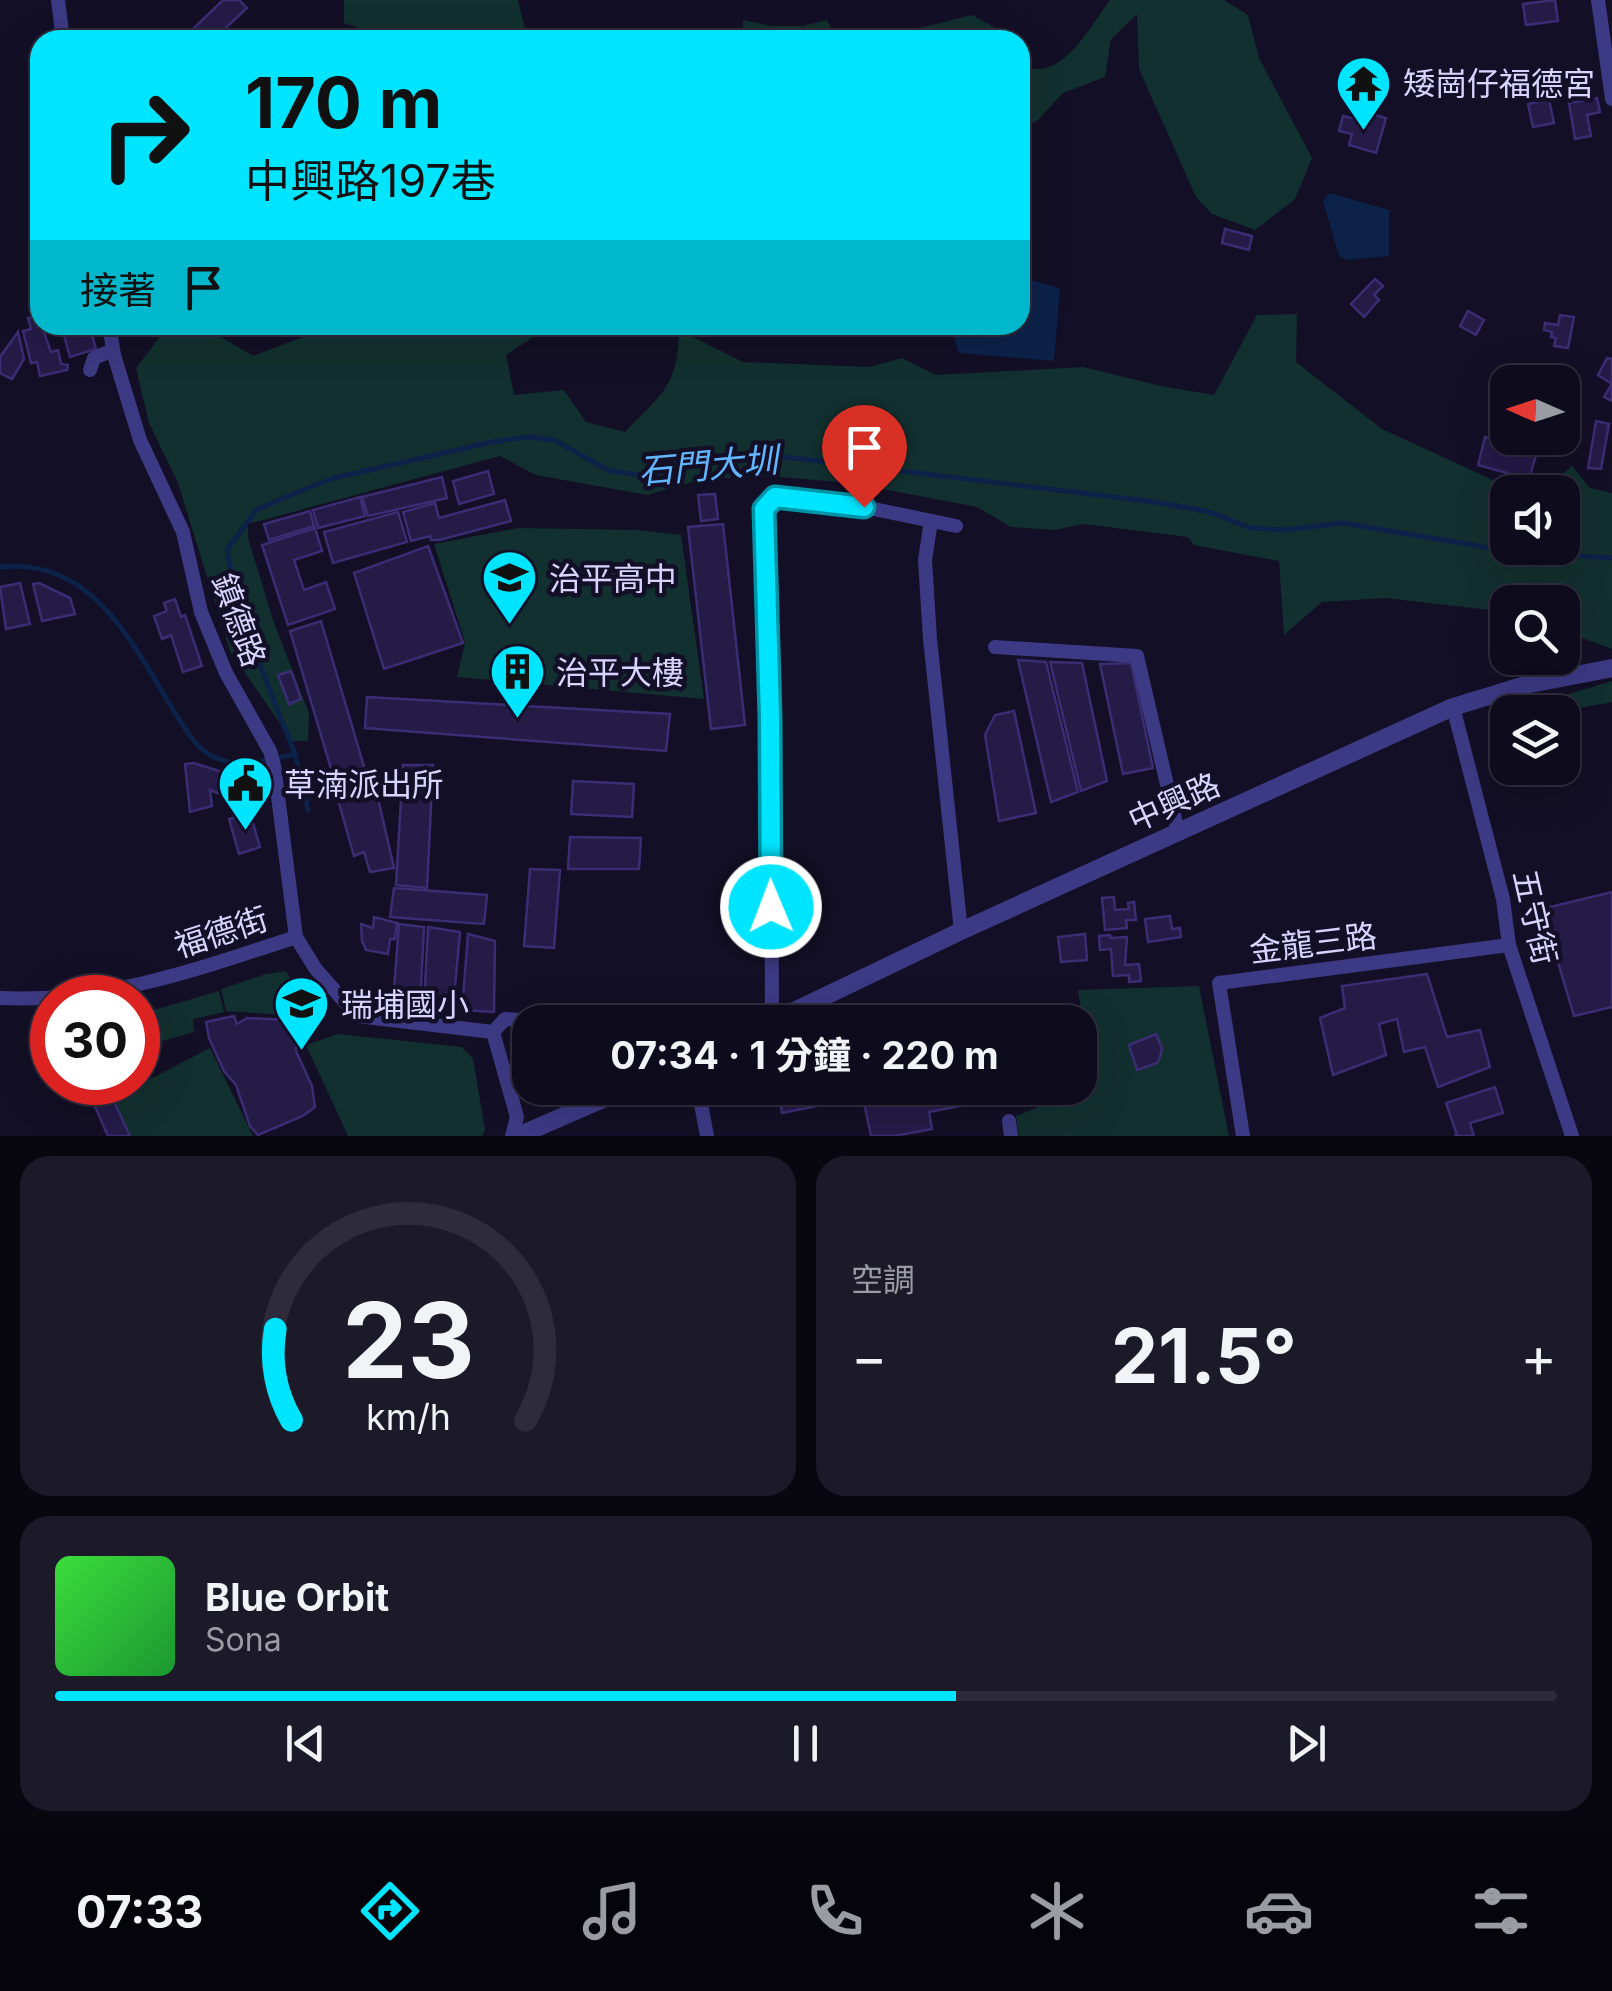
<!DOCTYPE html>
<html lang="zh-TW">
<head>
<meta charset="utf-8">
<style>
	body { margin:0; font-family:Inter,"Noto Sans TC",sans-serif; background:#1c1929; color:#f1f3f6; height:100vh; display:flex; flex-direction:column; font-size:38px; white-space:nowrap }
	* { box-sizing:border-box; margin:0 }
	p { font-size:32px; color:#9b9ba3 }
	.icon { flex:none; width:55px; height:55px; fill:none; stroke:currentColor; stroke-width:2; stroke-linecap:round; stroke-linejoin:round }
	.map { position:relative; height:1136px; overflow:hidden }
	.sheet { display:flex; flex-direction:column; gap:20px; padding:20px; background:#08060f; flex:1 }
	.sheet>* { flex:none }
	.guide { position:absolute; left:30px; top:30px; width:1000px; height:305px; border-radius:30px; box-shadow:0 10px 40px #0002,0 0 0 2px #2e2b3b; background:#00e5ff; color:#111; overflow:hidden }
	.needle { width:65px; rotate:273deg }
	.tools { position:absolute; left:1490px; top:365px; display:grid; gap:20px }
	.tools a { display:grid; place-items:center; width:90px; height:90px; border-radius:20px; background:#0e0b1c; box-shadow:0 10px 40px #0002,0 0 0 2px #2e2b3b; font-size:50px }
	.speed { position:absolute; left:30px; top:975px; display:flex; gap:20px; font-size:50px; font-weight:700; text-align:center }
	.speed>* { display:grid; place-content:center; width:130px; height:130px; border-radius:50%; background:#0e0b1c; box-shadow:0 10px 40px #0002,0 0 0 2px #2e2b3b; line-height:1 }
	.speed .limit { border:15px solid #d22; background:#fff; color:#111 }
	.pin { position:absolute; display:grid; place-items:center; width:85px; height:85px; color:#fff; margin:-102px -42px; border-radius:50% 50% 50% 0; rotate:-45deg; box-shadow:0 0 10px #0007 }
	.pin .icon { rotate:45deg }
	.me { position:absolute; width:110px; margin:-55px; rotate:359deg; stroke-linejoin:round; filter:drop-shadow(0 0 8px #0008) }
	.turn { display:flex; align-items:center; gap:35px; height:210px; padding:0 50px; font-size:45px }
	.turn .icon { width:130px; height:130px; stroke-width:2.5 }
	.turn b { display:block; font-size:70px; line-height:85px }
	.then { display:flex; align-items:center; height:95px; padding:0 50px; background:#0003; gap:20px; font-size:38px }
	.big { font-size:75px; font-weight:700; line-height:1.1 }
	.sheet .card { flex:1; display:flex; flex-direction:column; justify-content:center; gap:15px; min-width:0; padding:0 35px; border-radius:30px; background:#1c1929 }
	.sheet .dial { align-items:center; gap:0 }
	.dial svg { height:260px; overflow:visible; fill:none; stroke:#2e2b3b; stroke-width:7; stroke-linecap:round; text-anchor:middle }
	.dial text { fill:#f1f3f6; stroke:none }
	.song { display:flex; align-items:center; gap:30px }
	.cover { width:120px; height:120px; border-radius:15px; background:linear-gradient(135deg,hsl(120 70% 55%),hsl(130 70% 35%)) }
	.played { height:10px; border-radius:5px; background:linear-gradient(90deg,#00e5ff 60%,#2e2b3b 60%) }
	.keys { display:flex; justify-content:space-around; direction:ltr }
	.heat { display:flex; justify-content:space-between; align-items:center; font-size:55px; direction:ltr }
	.sheet .tiles { flex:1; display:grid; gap:20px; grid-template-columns:1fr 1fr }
	.card:last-child { grid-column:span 2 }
	.trip { position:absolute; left:512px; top:1005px; width:585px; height:100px; border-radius:30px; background:#0e0b1c; box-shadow:0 10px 40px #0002,0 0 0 2px #2e2b3b; font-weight:700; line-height:100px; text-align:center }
	.menu { display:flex; height:160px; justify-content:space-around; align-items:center; background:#06040b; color:#9b9ba3 }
	.menu .icon { width:70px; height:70px }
	.menu .current { color:#00e5ff }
	.menu b { font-size:45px; color:#f1f3f6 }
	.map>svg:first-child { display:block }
</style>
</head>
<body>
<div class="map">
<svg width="1612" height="1136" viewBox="0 0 1612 1136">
	<rect width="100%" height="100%" fill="#130f26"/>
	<g fill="#12302f">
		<polygon points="344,0 518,0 528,40 397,40 344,23"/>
		<path d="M1110 0H1224L1248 15 1259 58 1312 158 1295 199 1255 230 1212 214 1196 197 1139 69 1137 14 1111 39 1105 77 1063 93 1038 120 1020 132V63C1058 89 1091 25 1110 0Z"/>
		<polygon points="972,15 997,29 1006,40 904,40 916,29"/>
		<polygon points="743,20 772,26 803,26 827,20 838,40 772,40 743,28"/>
		<path d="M1297 314 1296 362 1382 429 1519 492H1508V548H1562V492H1542L1572 466 1590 488 1612 493V649L1563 631 1562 602H1508L1507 612 1386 598 1322 602 1284 635 1279 561 1194 545 1188 537 1084 524 1054 530 1011 527 977 507 851 483 768 476 703 479 647 495 536 475 500 456 248 524V538L274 623 309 713 308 741H292L230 651 178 483 149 423 136 368 169 325H201L253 356 311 334 309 325H551L506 355 514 395 564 390 586 422 625 432C662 393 678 387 679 330L743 362 870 367 902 358 936 375 1083 367 1161 386 1214 395 1257 315Z"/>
		<polygon points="518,528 638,530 681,535 704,699 457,677 465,642 434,544"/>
		<polygon points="1612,681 1612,702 1558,712 1501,714"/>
		<polygon points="286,971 312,1017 226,1011 221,989 266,974"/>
		<polygon points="1199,986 1229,1136 1019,1136 1016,1116 1093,1086 1078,990"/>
		<polygon points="219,991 224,1012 193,1019 194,1032 149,1045 140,1014"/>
		<polygon points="338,1034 462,1047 473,1059 485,1130 482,1136 348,1136 306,1045"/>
		<polygon points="210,1048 253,1136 130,1136 112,1099"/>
	</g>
	<g fill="#0c2248">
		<polygon points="1330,193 1389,210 1389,256 1348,260 1339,256 1323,201"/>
		<polygon points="1020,277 1060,288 1054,361 958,353 952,325 1020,325"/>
	</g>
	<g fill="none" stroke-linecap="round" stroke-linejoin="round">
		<g stroke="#0c2248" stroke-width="5">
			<path d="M0 567C95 556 134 648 177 716 187 732 199 753 219 759 244 768 269 760 295 754"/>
			<polyline points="308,810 295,754 239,611 227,550 256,510 298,492 334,478 492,442 529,437 554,440 610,471 641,475 753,455 794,458 1155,502 1210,512 1250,528 1283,530 1343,523 1513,552 1612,558"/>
		</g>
	</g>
	<g fill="#241b47" stroke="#3b2d73" stroke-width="2.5">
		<polygon points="223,0 239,0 247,8 213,40 204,40 193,29"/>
		<polygon points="1555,0 1558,21 1526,25 1523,4"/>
		<polygon points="1597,98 1600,112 1587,115 1591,136 1575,139 1569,103"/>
		<polygon points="1549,100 1554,123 1533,127 1528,104"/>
		<polygon points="1358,110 1386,118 1376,153 1349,145 1352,134 1339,131 1343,116 1356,119"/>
		<polygon points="1225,229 1252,236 1249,250 1222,243"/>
		<polygon points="1375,279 1383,286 1374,295 1379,300 1364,317 1351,304"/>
		<polygon points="1468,311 1484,320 1476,335 1460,326"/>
		<polygon points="1560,315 1574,317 1568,348 1554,346 1556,338 1551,337 1552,332 1544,330 1545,323 1558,325"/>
		<polygon points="38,316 51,352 58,350 61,364 68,365 67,370 40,376 37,362 31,363 23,331 31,329 28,318"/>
		<polygon points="61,325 89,325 96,349 70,357"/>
		<polygon points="18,332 24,359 12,379 0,373 0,357"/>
		<polygon points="1607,358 1612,359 1612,401 1604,397 1612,384 1598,375"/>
		<polygon points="1596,421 1609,424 1601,469 1588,468"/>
		<polygon points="1485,437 1537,452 1529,479 1478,465"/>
		<polygon points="488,471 494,494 459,504 453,481"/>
		<polygon points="442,477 447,498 368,516 362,497"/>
		<polygon points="715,494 718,519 701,521 698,495"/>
		<polygon points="360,497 365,516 318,528 313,510"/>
		<polygon points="505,500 511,521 439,540 431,540 430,536 411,541 403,512 435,503 439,518"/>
		<polygon points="310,511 314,526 269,540 264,524"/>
		<polygon points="398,512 407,542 333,563 324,532"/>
		<polygon points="723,524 745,725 711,729 688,527"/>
		<polygon points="315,528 322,551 294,560 304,590 326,582 335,609 288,625 262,545"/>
		<polygon points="428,546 463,643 384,669 354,573"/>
		<polygon points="20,583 30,624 6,629 0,587"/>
		<polygon points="39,583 70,598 75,614 42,621 33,584"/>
		<polygon points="175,599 181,617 185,615 202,666 183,672 171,635 162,639 154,616 167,611 164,603"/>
		<polygon points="321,621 365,770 334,779 290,631"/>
		<polygon points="1018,660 1046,662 1078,792 1051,802"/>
		<polygon points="1050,662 1082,663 1107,781 1081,791"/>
		<polygon points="1131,663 1153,768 1123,774 1100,664"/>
		<polygon points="291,671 301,699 289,704 278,675"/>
		<polygon points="367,697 670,714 666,751 365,728"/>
		<polygon points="1014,711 1036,813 999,821 985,735 995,715"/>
		<polygon points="194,763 235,776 228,797 210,790 212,806 190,812 185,764"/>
		<polygon points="403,765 433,765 427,888 396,885"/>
		<polygon points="372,772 394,868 370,872 364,852 354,856 333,782"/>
		<polygon points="573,781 634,784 632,817 571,814"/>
		<polygon points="250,813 260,847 239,854 229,819"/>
		<polygon points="570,837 641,838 639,869 568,869"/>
		<polygon points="530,869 560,870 554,948 524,946"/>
		<polygon points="394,888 487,895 484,924 390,917"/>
		<polygon points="1612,892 1612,1007 1574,1016 1542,909"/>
		<polygon points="1114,897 1115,910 1129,909 1128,903 1134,902 1136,920 1126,920 1127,928 1105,930 1102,898"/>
		<polygon points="1170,916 1172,929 1180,928 1181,937 1148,942 1145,919"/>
		<polygon points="374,917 397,923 395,939 390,939 388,954 366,950 362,941 361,924 373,928"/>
		<polygon points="399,924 424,927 420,1005 393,1002"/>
		<polygon points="428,927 460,932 453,1009 424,1007"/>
		<polygon points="468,934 495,941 494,1012 462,1010"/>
		<polygon points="1085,934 1087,960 1061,962 1058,937"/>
		<polygon points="1110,935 1111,938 1127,937 1125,965 1139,964 1141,981 1129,982 1129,975 1113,976 1111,949 1100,950 1099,936"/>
		<polygon points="1427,974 1447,1037 1480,1030 1490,1067 1438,1087 1425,1047 1404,1052 1397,1019 1379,1024 1386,1055 1333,1075 1320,1018 1345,1008 1342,986"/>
		<polygon points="234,1016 237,1024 247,1018 307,1021 309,1026 297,1029 296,1051 312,1086 315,1107 303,1116 258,1135 250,1126 236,1085 224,1071 209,1038 206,1022"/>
		<polygon points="1156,1034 1162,1048 1160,1057 1157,1063 1137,1070 1129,1045"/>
		<polygon points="530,1049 530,1088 534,1088 528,1090 514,1054"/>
		<polygon points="84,1082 105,1082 130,1136 108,1136"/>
		<polygon points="1495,1087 1503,1113 1470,1123 1474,1136 1454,1136 1457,1135 1446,1103"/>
		<polygon points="778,1088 813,1088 817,1106 782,1113"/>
		<polygon points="861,1088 972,1088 975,1103 929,1112 932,1129 894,1136 871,1136"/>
	</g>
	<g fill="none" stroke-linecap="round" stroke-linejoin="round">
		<g stroke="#3d3a85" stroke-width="14">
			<polyline points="58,0 63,40"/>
			<polyline points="1598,0 1612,99"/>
			<polyline points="109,325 114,355 140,440 183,532 201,612 226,673 270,751 274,765 296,937"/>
			<polyline points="90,370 94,358 113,350"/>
			<polyline points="931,521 925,560 930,639 961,931"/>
			<polyline points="995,647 1137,656 1178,832"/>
			<polyline points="1453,707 1503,899 1509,945 1572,1136"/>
			<path d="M0 998C104 1003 199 969 296 937L315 968 357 1016 493 1032 517 1117 512 1136"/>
			<polyline points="772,1022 771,717 763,509 775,497 864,507 956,526"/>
			<polyline points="493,1032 505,1019 566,1022"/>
			<polyline points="698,1088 707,1136"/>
			<polyline points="1009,1121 1011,1136"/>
			<polyline points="1243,1136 1219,983 1509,945"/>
		</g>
		<g stroke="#3d3a85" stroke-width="18">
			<polyline points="771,1022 961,931 1453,707 1525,685 1612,668"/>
			<polyline points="518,1136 628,1088"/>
		</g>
	</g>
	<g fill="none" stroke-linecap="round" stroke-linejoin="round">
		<defs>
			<polyline id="route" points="771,907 770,717 764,509 775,497 864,507"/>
		</defs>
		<use href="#route" stroke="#0095a6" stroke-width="25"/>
		<use href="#route" stroke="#00e5ff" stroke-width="18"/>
	</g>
	<defs>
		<symbol id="temple-pin" viewBox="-11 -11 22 30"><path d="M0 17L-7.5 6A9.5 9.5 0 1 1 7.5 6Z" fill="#00e5ff" stroke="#130f26"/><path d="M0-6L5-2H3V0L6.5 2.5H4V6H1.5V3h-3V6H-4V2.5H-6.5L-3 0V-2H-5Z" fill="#111"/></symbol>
		<symbol id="school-pin" viewBox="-11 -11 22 30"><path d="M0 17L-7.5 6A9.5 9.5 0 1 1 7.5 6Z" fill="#00e5ff" stroke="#130f26"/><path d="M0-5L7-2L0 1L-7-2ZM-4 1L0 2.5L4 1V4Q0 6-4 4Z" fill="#111"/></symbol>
		<symbol id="building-pin" viewBox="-11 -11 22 30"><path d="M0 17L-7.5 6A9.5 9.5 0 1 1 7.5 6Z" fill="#00e5ff" stroke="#130f26"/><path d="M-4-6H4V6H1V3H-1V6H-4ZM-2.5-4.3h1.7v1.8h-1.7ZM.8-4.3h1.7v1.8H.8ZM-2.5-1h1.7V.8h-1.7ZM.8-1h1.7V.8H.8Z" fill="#111"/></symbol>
		<symbol id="civic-pin" viewBox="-11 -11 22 30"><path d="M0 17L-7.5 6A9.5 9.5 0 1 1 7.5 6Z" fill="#00e5ff" stroke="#130f26"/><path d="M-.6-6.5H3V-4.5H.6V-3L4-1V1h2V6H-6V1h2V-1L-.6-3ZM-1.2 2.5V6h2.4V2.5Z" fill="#111"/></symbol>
	</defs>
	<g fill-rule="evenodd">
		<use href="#temple-pin" x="1332" y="52" width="63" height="86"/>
		<use href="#school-pin" x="478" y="546" width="63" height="86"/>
		<use href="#building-pin" x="486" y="640" width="63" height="86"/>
		<use href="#civic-pin" x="214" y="752" width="63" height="86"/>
		<use href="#school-pin" x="270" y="972" width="63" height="86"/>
	</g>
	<g text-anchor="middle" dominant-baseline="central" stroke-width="9" stroke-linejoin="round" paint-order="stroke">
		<g font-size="32" fill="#d9d4ff" stroke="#130f26" text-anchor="start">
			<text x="1403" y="83">矮崗仔福德宮</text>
			<text x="549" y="578">治平高中</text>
			<text x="556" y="672">治平大樓</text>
			<text x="284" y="784">草湳派出所</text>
			<text x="341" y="1004">瑞埔國小</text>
		</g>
		<g font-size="32" fill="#d9d4ff" stroke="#130f26">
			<text transform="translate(239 620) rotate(70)">鎮德路</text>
			<text transform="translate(1174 802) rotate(-24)">中興路</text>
			<text transform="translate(1535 917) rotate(77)">五守街</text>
			<text transform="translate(221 932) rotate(-18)">福德街</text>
			<text transform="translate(1313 943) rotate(-7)">金龍三路</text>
		</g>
		<g font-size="35" font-style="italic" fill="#62b6ff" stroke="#130f26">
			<text transform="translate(708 465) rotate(-5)">石門大圳</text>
		</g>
	</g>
</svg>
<div class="tools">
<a><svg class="needle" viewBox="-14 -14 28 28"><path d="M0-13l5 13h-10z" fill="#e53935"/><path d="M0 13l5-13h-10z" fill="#9b9ba3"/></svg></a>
<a><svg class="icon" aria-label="sound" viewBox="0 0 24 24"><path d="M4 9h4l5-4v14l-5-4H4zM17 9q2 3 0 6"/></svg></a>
<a><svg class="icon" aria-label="search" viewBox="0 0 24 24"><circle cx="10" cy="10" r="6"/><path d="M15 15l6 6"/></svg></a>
<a><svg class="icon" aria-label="layers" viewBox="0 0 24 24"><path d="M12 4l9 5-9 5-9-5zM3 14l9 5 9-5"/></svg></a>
</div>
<div class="speed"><div class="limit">30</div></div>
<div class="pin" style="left:864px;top:507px;background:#d93025"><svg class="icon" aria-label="arrive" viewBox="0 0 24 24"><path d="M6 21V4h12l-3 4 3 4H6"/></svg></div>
<svg class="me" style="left:771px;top:907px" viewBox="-20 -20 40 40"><circle r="17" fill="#00e5ff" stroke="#fff" stroke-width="3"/><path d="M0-11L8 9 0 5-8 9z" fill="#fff"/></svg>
<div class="trip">07:34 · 1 分鐘 · 220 m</div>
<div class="guide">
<div class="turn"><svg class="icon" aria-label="right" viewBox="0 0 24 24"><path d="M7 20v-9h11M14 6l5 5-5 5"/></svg><div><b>170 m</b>中興路197巷</div></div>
<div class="then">接著<svg class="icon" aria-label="arrive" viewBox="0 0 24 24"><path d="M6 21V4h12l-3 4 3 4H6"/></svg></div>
</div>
</div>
<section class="sheet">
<div class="tiles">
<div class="card dial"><svg viewBox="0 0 100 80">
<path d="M14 69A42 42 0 1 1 86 69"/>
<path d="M14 69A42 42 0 0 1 9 41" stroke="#00e5ff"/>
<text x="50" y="56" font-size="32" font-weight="700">23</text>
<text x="50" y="72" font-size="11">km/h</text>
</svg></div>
<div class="card"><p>空調</p>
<div class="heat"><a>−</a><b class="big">21.5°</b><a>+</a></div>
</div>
<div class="card">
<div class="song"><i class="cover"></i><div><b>Blue Orbit</b><p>Sona</p></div></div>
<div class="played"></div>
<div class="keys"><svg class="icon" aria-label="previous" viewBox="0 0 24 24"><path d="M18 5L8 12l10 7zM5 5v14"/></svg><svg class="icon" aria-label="pause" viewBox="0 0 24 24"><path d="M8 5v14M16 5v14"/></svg><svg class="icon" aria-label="next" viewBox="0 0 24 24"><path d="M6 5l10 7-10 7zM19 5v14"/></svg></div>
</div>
</div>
</section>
<nav class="menu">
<b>07:33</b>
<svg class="icon current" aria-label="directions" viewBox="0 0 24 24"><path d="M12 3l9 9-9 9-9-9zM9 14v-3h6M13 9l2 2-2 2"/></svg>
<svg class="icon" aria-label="music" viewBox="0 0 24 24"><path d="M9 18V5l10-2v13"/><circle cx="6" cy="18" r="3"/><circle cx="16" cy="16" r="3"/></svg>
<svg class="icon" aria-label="phone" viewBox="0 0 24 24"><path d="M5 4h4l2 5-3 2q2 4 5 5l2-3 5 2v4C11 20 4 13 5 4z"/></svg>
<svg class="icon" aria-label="climate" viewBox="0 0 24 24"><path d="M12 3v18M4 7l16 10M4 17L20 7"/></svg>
<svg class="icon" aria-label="car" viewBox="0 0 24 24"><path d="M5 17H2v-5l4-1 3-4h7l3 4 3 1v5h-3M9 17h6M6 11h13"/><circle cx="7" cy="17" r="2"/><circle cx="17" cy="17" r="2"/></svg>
<svg class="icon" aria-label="filters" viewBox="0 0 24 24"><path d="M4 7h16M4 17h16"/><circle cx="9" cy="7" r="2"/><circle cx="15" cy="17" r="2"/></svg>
</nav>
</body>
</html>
